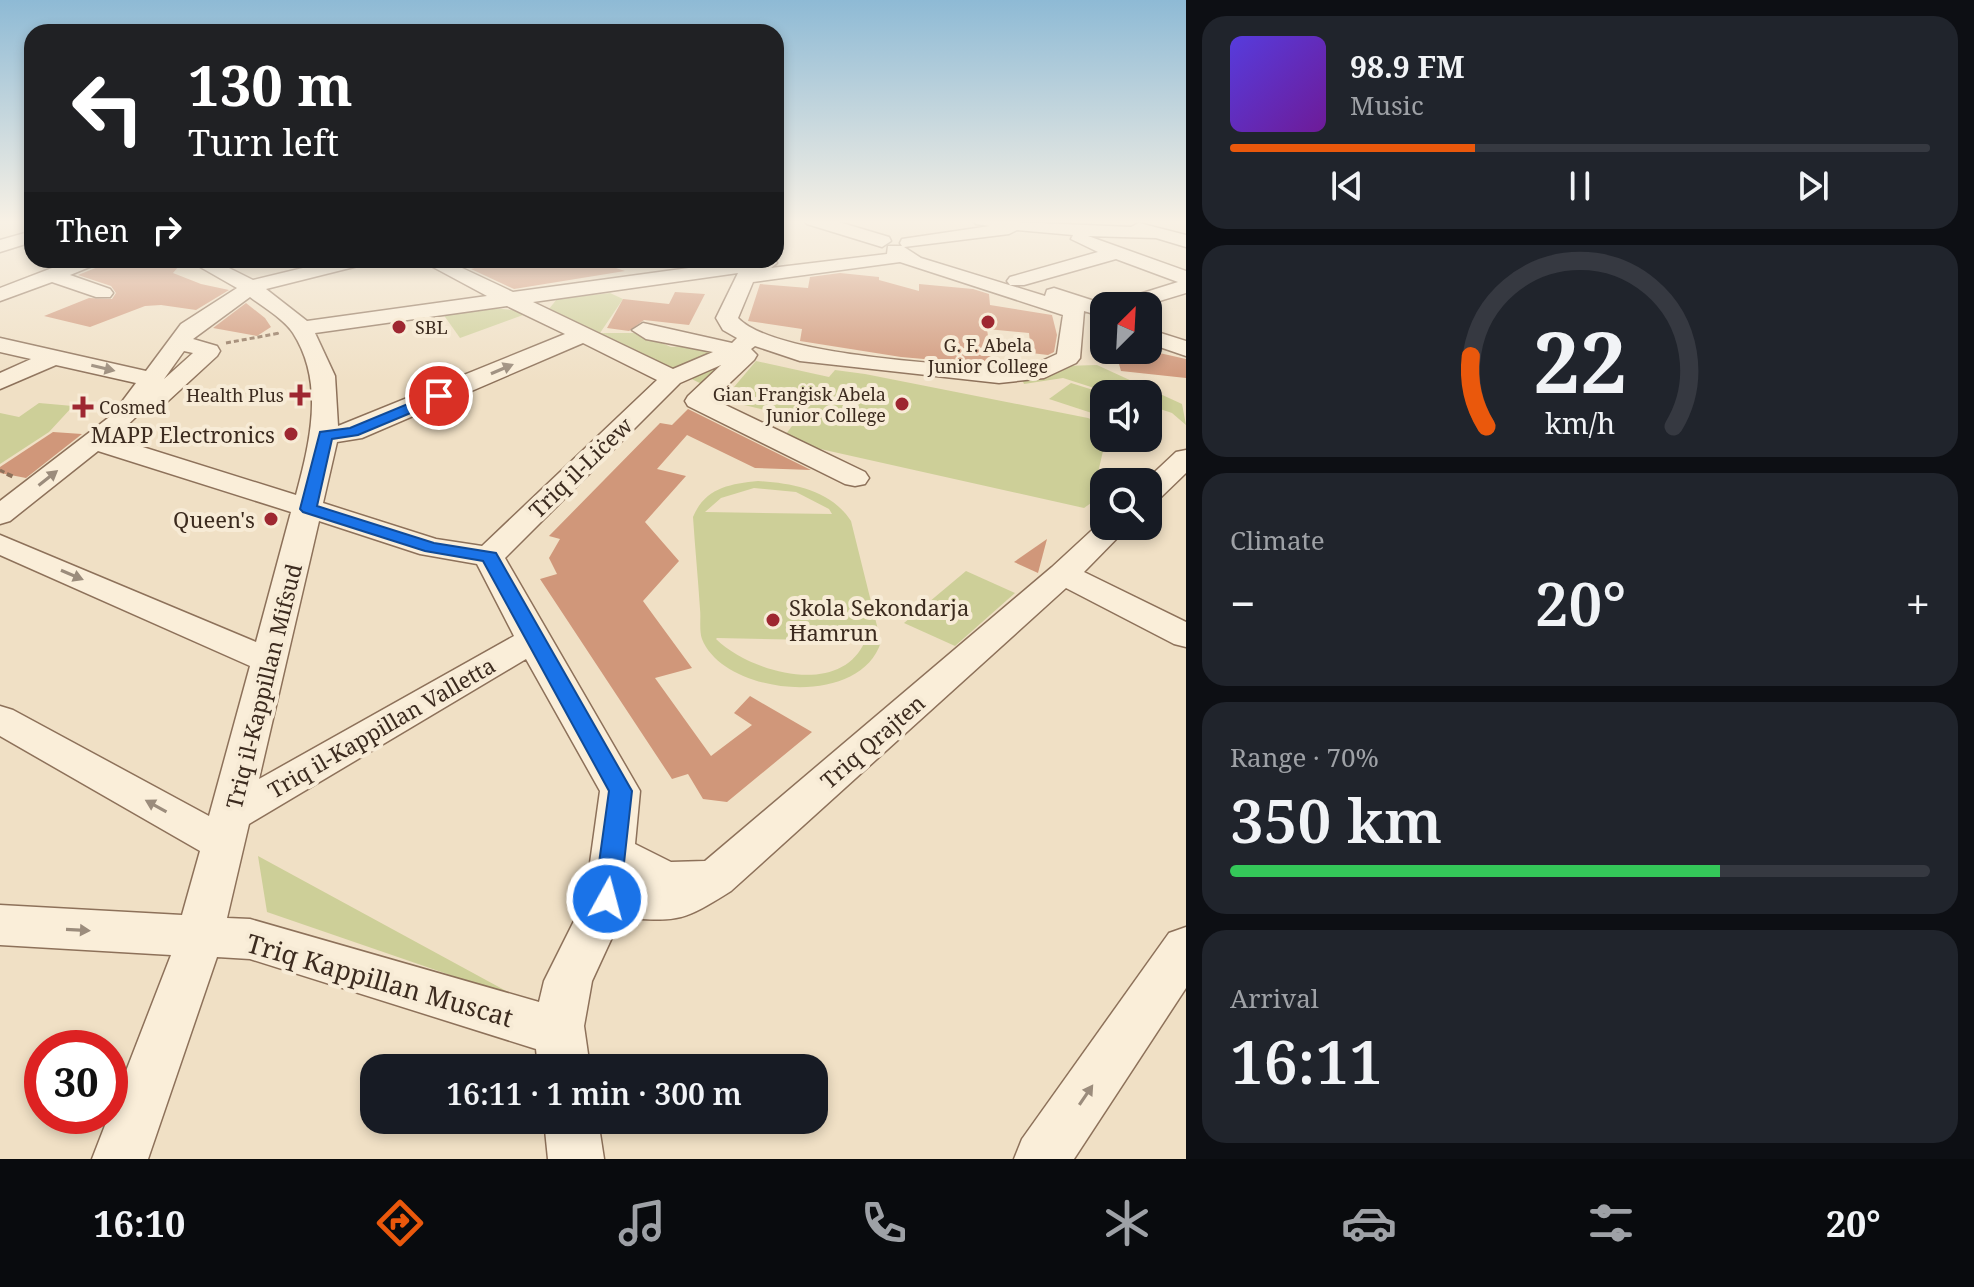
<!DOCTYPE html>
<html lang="en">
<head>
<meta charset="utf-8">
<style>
	body { margin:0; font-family:"Noto Serif",serif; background:#20242c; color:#f1f3f6; height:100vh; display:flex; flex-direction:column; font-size:30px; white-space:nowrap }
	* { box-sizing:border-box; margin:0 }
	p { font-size:26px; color:#9ea1a6 }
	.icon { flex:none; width:44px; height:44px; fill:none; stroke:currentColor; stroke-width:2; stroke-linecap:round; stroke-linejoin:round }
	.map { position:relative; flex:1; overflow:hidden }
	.sheet { display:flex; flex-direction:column; gap:16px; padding:16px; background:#0d0f14; width:788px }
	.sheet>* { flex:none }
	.banner { position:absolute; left:24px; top:24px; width:760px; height:244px; border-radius:24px; box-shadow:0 4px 12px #0003; background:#202124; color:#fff; overflow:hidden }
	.needle { width:52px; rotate:24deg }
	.tools { position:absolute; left:1090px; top:292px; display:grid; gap:16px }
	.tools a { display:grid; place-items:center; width:72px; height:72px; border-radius:16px; background:#171b24; box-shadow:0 4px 12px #0003; font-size:40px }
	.speed { position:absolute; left:24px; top:1030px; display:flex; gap:16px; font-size:40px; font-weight:700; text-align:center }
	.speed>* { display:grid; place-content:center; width:104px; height:104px; border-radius:50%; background:#171b24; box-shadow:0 4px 12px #0003; line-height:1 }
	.speed .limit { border:12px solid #d22; background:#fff; color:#111 }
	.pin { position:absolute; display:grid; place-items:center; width:68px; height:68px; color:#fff; margin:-34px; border:4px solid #fff; border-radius:50%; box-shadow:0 2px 8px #0007 }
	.me { position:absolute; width:88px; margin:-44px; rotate:7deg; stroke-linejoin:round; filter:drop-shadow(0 0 6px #0008) }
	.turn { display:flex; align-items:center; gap:28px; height:168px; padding:0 32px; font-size:36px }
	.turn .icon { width:104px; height:104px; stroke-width:2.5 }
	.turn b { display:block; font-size:56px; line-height:68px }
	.then { display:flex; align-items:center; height:76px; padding:0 32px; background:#0003; gap:16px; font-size:30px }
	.big { font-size:60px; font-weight:600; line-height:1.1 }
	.sheet .tile { flex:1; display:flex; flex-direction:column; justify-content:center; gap:12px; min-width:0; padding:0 28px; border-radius:24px; background:#20242c }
	.sheet .dial { align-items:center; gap:0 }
	.dial svg { height:208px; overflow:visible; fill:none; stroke:#363941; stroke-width:7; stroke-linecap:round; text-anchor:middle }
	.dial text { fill:#f1f3f6; stroke:none }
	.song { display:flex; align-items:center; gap:24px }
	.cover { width:96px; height:96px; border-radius:12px; background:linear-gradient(135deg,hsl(250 70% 55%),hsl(280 70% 35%)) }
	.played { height:8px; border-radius:4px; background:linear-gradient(90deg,#ea580c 35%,#363941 35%) }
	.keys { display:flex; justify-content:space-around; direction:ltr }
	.heat { display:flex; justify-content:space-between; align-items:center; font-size:44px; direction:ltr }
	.charge { height:12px; border-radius:6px; background:linear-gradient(90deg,#34c759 70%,#363941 0) }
	.trip { position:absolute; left:360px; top:1054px; width:468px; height:80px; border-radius:24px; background:#171b24; box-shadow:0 4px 12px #0003; font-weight:600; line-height:80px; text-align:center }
	.tab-bar { display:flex; height:128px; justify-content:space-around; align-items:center; background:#090b0e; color:#9ea1a6 }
	.tab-bar .icon { width:56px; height:56px }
	.tab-bar .selected { color:#ea580c }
	.tab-bar b { font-size:36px; color:#f1f3f6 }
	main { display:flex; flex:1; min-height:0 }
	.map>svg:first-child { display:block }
</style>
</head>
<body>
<main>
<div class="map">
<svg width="1186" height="1159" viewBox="0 0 1186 1159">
	<rect width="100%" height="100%" fill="#f0e0c5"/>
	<g fill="#cdcf98" fill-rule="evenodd">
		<polygon points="610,293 623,299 600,333 638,333 671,347 713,345 745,362 712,389 549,309 557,299"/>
		<polygon points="492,308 521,311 523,315 460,338 443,314"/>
		<polygon points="756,361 829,377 835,370 865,374 1088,418 1104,425 1106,438 1091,503 1084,508 798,444 786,434 798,418 723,400"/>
		<polygon points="1097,365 1182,404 1186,425 1172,413 1148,405 1148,394 1113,394 1063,378 1024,384 1021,377 1064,366"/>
		<polygon points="1071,383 1106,394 1104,417 1049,399"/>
		<polygon points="39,403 73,406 49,432 0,464 0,413 19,417"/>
		<path d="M758 481C792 483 831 490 851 521L881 642C859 710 724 695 702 639 699 631 701 618 700 609 698 578 695 548 693 517 705 488 729 484 758 481ZM754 488 796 492 829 509 832 514 705 512 721 498ZM716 639 717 638 865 641C841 698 751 673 716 639Z"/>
		<polygon points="966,571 1015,593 955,646 904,623"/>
		<polygon points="258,856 508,992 488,1001 454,984 453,976 267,912"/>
	</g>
	<g fill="#d0977a">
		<polygon points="103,260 184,260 173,273 201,284 229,290 196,310 161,305 145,306 90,327 44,316 89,298 112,299 116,293 111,286 78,275 98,267"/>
		<polygon points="500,260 592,260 625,271 514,289 471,269"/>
		<polygon points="840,273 879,277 879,280 919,291 919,284 973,289 989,294 990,305 1052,315 1057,335 1054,352 1048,355 1031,353 1029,333 987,329 992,365 901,357 800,341 802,329 748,321 760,284 808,288 810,277"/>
		<polygon points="675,292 705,294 689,325 644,320 629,331 607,328 623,299 669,304"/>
		<polygon points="246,303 265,318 271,327 257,336 213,328"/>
		<polygon points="1115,350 1146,350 1186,359 1186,378 1121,371"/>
		<polygon points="688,409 811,470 755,468 687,435 657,469 686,476 645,522 679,561 643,601 692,668 655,678 711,756 752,725 734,713 750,696 812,732 727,802 703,799 688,774 672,779 540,579 557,574 549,558 560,539 549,536 660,423 672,425"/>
		<polygon points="53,432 82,434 26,478 0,473 0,467"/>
		<polygon points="1047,539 1038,573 1014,562"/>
	</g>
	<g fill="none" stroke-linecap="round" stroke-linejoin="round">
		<defs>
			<g id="minor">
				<polygon points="804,220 832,220 889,237 891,241 882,247 807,224"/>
				<path d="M973 220 1131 227 1139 223 1186 235V247L1156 238 1088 236 1186 271V293L1143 306H1110L1114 302 1178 282 1116 259 1024 285H1010L1007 281 1010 277 1098 252 1071 239 1073 235 1017 230 1009 234 904 247 921 258 1045 296 1047 290 1054 288 1110 306H1104V317L1084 311 1080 358 1076 363 1044 378 999 383 800 361 755 346 751 349 757 355 754 360 713 399 865 472 869 478 865 484 855 486 845 484 688 406 685 401 688 396 721 365 680 383 505 558 640 791 635 844 671 862 705 861 1052 567 1103 520 1104 526H1129L1084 572 1186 622V647L1174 644 1066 588 731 891C680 923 679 921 621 918L592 981 584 1026 590 1068H538L536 1049 250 959 217 957 148 1159H92L171 955 0 945V905L182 915 200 851 0 736V706L13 710 209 816 250 666 0 555V535L256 642 291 512 98 451 10 521 0 524V501L112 415 136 383 56 365 0 389V373L31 359 0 352V338L146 371 181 324 237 288 188 260H213L253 280 336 260H369L366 264 266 289 307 321 487 296 420 260H445L513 292 747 260H775L777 263 771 268 887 254 888 246H902L900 243 902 239 990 226 976 224ZM900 262 1063 315 1057 354 1031 366 999 369C941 363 775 356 738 318L753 282ZM738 273 716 318 723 330 737 338 732 343 643 323 632 330 646 339 713 352 673 369 533 302ZM250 297C263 307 284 319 293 333 325 383 310 442 296 495L114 438 139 414 155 413 217 356 220 351 217 346 193 339ZM507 306 565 334 338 426 335 376 315 333ZM583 343 657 380 482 546 436 539 323 503 337 442 362 438ZM184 351 193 353 164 379ZM319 521 420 554 477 564 514 636 259 779ZM526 659 600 791 585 899 544 981 539 1002 250 919 227 918 249 824Z"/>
				<polygon points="32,231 32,242 0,252 0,240"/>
				<polygon points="73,260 100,260 97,264 70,275 110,289 113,293 110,297 96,297 52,282 0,301 0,288"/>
				<polygon points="1148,329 1186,341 1186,356 1148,343"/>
				<polygon points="1186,450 1186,473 1158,500 1148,503 1148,482 1144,482 1176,452"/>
				<polygon points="1186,927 1186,988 1074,1159 1014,1159 1022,1139 1169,933"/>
				<polygon points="544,1120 598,1120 604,1159 548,1159"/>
			</g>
		</defs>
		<use href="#minor" stroke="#8d715a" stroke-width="3"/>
		<polyline stroke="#8d715a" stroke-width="2" stroke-dasharray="4 2" stroke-linecap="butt" points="275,334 280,333"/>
		<g stroke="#8d715a" stroke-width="3" stroke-dasharray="5 3" stroke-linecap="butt">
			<polyline points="226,343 280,333"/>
			<polyline points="0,470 11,476"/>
		</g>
		<polyline stroke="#8d715a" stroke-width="4" stroke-dasharray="6 4" stroke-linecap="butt" points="7,474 16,478"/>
		<use href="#minor" fill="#faeed9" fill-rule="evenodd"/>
	</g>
	<defs><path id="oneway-solid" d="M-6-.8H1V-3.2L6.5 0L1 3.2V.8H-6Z" transform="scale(2)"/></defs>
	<g fill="#9b8c7c">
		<use href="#oneway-solid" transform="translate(103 368) rotate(13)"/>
		<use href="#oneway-solid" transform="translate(502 369) rotate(-23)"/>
		<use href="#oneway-solid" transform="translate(48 478) rotate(-38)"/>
		<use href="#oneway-solid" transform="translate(72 575) rotate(23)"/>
		<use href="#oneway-solid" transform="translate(156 806) rotate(-151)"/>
		<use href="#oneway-solid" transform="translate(78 930) rotate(3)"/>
		<use href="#oneway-solid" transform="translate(1086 1095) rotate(-56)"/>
	</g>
	<linearGradient id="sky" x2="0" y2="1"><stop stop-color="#8ebad5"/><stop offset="0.58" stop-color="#f8f1e5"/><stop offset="1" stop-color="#f8f1e5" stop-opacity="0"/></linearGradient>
	<rect width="1186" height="382" fill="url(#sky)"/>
	<polygon fill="#1a73e8" stroke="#114b97" stroke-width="2" points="439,391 444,393 444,399 358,435 332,439 317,506 434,543 496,553 632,791 620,899 616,907 607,910 598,907 594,899 609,791 483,561 425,551 303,512 300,509 320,432 350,428"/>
	<g fill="#9e2731" stroke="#f7ebd6" stroke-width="3">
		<circle cx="988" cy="322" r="8"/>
		<circle cx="399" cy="327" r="8"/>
		<path d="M296 383h8v8h8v8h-8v8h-8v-8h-8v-8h8z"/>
		<circle cx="902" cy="404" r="8"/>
		<path d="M79 395h8v8h8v8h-8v8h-8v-8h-8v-8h8z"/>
		<circle cx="291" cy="434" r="8"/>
		<circle cx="271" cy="519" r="8"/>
		<circle cx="773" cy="620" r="8"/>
	</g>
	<g text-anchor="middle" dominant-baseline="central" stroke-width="8" stroke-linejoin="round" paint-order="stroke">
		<g font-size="18" fill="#3c2b1f" stroke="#f7ebd6" text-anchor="start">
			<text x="415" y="327">SBL</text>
			<text x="988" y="345" text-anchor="middle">G. F. Abela<tspan x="988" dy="21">Junior College</tspan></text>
			<text x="886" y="394" text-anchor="end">Gian Franġisk Abela<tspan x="886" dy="21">Junior College</tspan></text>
			<text x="284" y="395" text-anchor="end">Health Plus</text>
			<text x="99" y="407">Cosmed</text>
		</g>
		<g font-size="22" fill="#3c2b1f" stroke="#f7ebd6" text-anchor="end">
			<text x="275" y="434">MAPP Electronics</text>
			<text x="255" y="519">Queen's</text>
			<text x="789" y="607" text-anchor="start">Skola Sekondarja<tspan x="789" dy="25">Ħamrun</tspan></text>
		</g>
		<g font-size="22" fill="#3c2b1f" stroke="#f7ebd6">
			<text transform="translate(580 467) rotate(-44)">Triq il-Liċew</text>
			<text transform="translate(263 686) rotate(-76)">Triq il-Kappillan Mifsud</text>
			<text transform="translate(381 727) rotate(-30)">Triq il-Kappillan Valletta</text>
			<text transform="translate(872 741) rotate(-41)">Triq Qrajten</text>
		</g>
		<g font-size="26" fill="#3c2b1f" stroke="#f7ebd6">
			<text transform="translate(380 980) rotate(16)">Triq Kappillan Muscat</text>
		</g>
	</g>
</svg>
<div class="tools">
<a><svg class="needle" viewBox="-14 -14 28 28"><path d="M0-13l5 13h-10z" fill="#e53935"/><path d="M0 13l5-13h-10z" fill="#9ea1a6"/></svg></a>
<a><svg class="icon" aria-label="sound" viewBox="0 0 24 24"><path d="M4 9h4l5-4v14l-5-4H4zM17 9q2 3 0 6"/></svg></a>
<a><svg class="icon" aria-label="search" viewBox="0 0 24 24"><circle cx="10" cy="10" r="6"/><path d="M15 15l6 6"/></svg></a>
</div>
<div class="speed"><div class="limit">30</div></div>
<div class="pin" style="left:439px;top:396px;background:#d93025"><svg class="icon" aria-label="arrive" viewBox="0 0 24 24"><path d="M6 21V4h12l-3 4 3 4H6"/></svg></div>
<svg class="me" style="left:607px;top:899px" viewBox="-20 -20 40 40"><circle r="17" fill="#1a73e8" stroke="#fff" stroke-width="3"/><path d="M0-11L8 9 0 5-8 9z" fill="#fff"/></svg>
<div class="trip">16:11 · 1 min · 300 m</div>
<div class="banner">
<div class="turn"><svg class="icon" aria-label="left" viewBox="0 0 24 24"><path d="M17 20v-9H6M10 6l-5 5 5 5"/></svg><div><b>130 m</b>Turn left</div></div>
<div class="then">Then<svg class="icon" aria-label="right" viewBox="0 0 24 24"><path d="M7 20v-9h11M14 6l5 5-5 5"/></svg></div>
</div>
</div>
<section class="sheet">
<div class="tile">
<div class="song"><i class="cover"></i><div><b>98.9 FM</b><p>Music</p></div></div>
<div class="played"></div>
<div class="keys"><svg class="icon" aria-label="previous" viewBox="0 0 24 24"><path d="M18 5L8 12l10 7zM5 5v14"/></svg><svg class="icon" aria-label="pause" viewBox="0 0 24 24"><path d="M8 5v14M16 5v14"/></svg><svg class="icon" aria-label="next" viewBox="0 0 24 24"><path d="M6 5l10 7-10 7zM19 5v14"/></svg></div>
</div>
<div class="tile dial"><svg viewBox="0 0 100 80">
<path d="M14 69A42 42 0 1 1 86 69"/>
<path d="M14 69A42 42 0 0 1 8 42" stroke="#ea580c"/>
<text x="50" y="56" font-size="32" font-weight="700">22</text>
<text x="50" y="72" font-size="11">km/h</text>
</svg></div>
<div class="tile"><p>Climate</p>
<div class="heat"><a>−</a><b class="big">20°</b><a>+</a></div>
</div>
<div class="tile"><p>Range · 70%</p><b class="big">350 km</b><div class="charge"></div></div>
<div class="tile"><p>Arrival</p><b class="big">16:11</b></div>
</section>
</main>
<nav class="tab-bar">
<b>16:10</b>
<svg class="icon selected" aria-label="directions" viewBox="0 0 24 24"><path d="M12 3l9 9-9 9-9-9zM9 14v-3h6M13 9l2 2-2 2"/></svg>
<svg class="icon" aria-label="music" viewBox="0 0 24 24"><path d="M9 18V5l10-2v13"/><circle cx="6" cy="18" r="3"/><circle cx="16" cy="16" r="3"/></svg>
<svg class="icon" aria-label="phone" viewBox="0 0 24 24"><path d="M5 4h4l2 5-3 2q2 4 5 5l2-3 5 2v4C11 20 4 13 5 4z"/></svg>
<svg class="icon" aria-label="climate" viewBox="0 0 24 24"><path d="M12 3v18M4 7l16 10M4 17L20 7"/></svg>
<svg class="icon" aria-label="car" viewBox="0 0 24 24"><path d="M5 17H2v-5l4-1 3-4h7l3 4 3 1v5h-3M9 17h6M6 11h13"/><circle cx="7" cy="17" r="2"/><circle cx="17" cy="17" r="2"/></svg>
<svg class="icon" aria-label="filters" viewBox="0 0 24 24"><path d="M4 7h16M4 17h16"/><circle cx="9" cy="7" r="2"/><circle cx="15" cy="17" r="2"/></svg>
<b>20°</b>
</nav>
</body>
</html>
